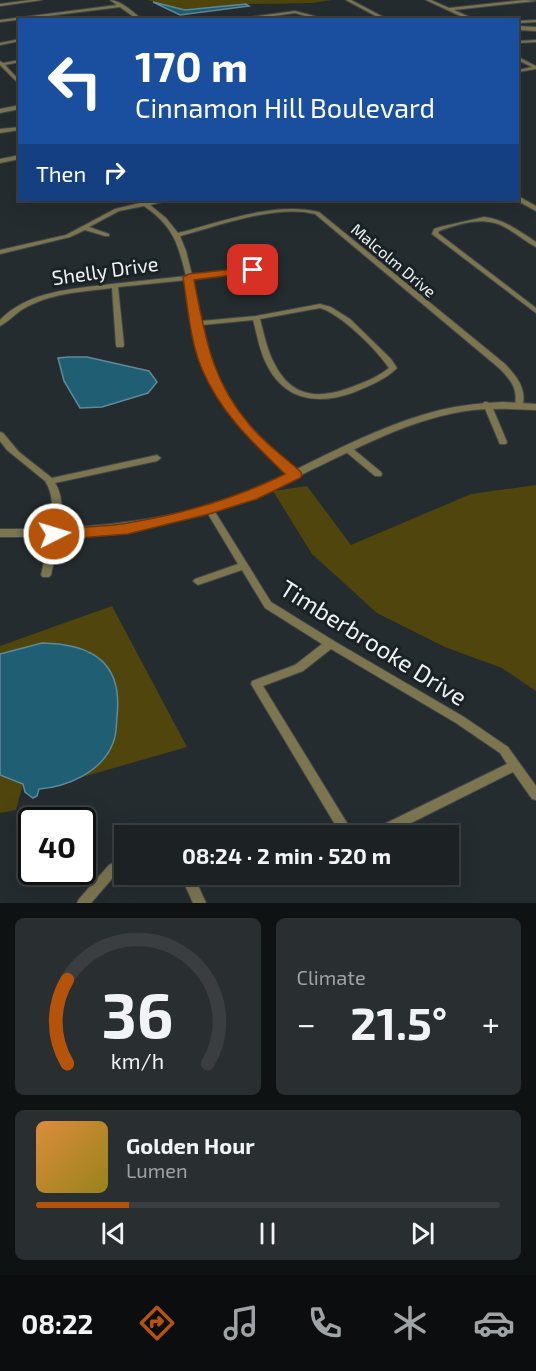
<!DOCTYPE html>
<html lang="en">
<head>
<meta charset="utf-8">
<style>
	body { margin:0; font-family:"Exo 2",sans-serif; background:#292e30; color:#f1f3f6; height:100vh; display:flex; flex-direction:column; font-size:22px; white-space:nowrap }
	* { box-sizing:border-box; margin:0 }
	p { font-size:20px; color:#a0a3a6 }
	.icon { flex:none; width:33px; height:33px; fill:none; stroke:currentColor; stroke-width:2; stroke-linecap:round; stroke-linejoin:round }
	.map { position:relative; height:903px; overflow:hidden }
	.side { display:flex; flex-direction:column; gap:15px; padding:15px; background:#0f1213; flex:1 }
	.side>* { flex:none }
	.top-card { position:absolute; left:18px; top:18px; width:501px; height:183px; border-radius:0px; box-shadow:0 6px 24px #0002,0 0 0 2px #3a3e41; background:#1a4fa0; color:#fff; overflow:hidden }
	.speed { position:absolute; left:18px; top:807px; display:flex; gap:12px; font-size:30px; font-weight:700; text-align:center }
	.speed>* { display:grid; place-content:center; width:78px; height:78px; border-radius:50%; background:#1c2123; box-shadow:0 6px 24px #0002,0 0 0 2px #3a3e41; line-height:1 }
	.speed .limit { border:3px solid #111; border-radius:9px; background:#fff; color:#111 }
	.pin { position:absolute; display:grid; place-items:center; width:51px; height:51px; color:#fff; margin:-26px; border-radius:12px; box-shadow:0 3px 9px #0006 }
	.me { position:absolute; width:66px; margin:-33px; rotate:85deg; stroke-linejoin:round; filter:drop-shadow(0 0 4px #0008) }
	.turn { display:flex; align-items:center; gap:21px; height:126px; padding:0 18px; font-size:27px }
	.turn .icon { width:78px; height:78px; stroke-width:2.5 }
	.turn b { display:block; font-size:42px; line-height:51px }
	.then { display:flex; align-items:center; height:57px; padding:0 18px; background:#0003; gap:12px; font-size:22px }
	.big { font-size:45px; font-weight:700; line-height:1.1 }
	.side .tile { flex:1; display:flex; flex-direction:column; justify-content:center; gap:9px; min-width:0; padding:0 21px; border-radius:9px; background:#292e30 }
	.side .dial { align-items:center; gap:0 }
	.dial svg { height:156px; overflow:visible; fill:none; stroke:#3a3e41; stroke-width:7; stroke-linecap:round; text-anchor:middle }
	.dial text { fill:#f1f3f6; stroke:none }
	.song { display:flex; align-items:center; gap:18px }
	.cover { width:72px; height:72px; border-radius:9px; background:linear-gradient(135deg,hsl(30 70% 55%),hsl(50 70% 35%)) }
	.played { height:6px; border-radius:3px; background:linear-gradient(90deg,#b45309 20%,#3a3e41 20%) }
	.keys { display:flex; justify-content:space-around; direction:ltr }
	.heat { display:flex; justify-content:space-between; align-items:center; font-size:33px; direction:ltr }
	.side .tiles { flex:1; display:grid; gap:15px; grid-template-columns:1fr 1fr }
	.tile:last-child { grid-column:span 2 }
	.trip { position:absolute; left:114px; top:825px; width:345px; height:60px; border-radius:0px; background:#1c2123; box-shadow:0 6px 24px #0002,0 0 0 2px #3a3e41; font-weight:700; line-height:60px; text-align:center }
	.tab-bar { display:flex; height:96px; justify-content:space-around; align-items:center; background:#0b0d0e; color:#a0a3a6 }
	.tab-bar .icon { width:42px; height:42px }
	.tab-bar .active { color:#b45309 }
	.tab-bar b { font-size:27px; color:#f1f3f6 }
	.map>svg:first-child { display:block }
</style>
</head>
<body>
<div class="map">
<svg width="536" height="903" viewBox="0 0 536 903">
	<rect width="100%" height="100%" fill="#252c2f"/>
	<g fill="#4f450d">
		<polygon points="147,0 332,0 312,3 246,4 185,10"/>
		<polygon points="536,485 536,691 502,668 445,647 377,613 312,554 273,491 307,486 351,545 471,494"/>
		<path d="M112 606 187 747 79 778C100 768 116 747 116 723L89 651C48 642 40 643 0 654V646Z"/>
		<polygon points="0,775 23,784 16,810 0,813"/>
	</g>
	<g fill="#205e74" stroke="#5e8a9a" stroke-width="1.5">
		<polygon points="153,2 185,10 246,4 249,6 180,15"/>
		<polygon points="68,357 87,357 149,371 157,382 148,393 102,407 80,408 64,381 58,358"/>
		<path d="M42 643C92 644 123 662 117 716 116 725 117 734 113 743 102 772 67 787 39 789L37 796 33 798 25 792 23 784 0 775V654Z"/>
	</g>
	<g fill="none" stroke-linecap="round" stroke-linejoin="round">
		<defs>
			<g id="minor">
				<polygon points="31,0 42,0 0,6 0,4"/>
				<path d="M110 0C122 1 133 12 143 20H138L120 7 0 22V20L117 5Z"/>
				<polygon points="346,0 351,0 389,20 383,20"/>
				<polygon points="426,0 431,0 449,8 524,0 536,1 454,10 476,20 469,20"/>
				<polygon points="295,11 329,20 320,20 295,13 244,20 228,20"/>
				<polygon points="536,20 536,22 518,23 518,21"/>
				<polygon points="20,39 20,41 0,45 0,43"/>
				<polygon points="536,40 536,42 518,43 518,41"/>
				<polygon points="518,57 536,66 536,69 518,72 518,70 532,67 518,60"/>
				<polygon points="20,60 20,62 5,65 20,81 20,85 0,65 0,61 3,63"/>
				<polygon points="20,127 20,130 0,133 0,129"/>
				<polygon points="20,155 20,159 0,163 0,159"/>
				<polygon points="518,196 536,206 536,211 516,200"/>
				<path d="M136 200H142L146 202 167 200 166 201 150 205 166 218 178 233C222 222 274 201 319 212L505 364C516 376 526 387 523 404L519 406 515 404C518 388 510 379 499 368L315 214C275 204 219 226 180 236L186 251 192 275 252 268 269 261 271 260 274 262 253 272 193 279 201 321 256 316 320 304 331 307 350 319 391 359 397 368C385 380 367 387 352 393 315 406 282 399 265 361 259 348 257 334 253 320L202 325C204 337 205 349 209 361 225 408 263 441 298 473L299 475 298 477H292C256 444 217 409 202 361 194 337 192 306 187 280L118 287 124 345 123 347H117L116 345 112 288C81 292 50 293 23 309 15 314 8 322 0 326V320C29 290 74 289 112 284 137 281 161 279 186 276 178 243 173 226 144 206L119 211 89 227 109 234V236H105L85 230 70 237 0 254V250L66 235 115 209 140 203ZM320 308C341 314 376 349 389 368 379 376 368 381 357 385 323 399 293 401 274 363 267 350 264 334 260 319Z"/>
				<path d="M484 217C504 219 519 231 536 242V247C526 242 517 234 508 229 486 215 462 223 439 231L438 233 536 308V313L432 234 434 229 440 227Z"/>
				<polygon points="484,402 487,402 491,404 507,442 506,444 500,444 499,442 483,404"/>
				<path d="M0 432 3 433 19 452 52 478 157 455 161 458 157 461 55 483C70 505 56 550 51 575L49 577H43L41 575C47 548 61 505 45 481L7 450 0 441Z"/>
				<polygon points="349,447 352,448 381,472 382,474 381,476 375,476 346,452 345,450 346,448"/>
				<polygon points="209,506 212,507 271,602 334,641 464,717 508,747 536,786 536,800 532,799 513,772 385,836 366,836 368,832 507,764 500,753 456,723 331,649 303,671 263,686 355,836 342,836 251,684 252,681 295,665 322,644 265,608 242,570 198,585 195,583 193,581 195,579 238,564 205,509 206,507"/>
				<polygon points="124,857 124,869 117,873 91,903 77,903 79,899 109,865"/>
				<polygon points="180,874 193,874 206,903 193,903"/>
			</g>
			<g id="tertiary">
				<polygon points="518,26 536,27 536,31 518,30"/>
				<polygon points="20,105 20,109 0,113 0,109"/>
				<path d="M503 402 536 404V410C515 409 494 408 473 410 414 417 360 447 307 472 291 480 276 490 259 497 176 529 88 538 0 537V529C85 530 171 522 251 492 270 484 287 474 305 465 348 444 392 422 440 410 461 405 482 403 503 402Z"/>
			</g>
		</defs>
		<use href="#minor" stroke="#41484b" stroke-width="2"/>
		<use href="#tertiary" stroke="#41484b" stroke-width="2"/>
		<use href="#minor" fill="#7c7550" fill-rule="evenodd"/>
		<use href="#tertiary" fill="#7c7550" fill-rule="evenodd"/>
	</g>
	<path fill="#b45309" stroke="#753606" stroke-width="1.5" d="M253 267 259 270 257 272 194 280C205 335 211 380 249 424 263 442 283 456 300 471L302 475 300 478 257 499 209 514 128 534 54 540 49 538 47 534 49 531 54 529C79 527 104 527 128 523 182 514 236 498 285 474 252 442 220 412 202 369 190 341 188 307 183 277L189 274Z"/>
	<g text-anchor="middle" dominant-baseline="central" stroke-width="6" stroke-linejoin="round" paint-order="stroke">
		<g font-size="16" fill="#eef2f4" stroke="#1b2225">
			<text transform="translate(394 260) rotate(40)">Malcolm Drive</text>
		</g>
		<g font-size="20" fill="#eef2f4" stroke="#1b2225">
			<text transform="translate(105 270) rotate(-8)">Shelly Drive</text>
		</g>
		<g font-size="24" fill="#eef2f4" stroke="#1b2225">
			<text transform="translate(374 642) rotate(32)">Timberbrooke Drive</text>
		</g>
	</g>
</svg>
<div class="speed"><div class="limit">40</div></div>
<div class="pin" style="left:253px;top:270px;background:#d93025"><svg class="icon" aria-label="arrive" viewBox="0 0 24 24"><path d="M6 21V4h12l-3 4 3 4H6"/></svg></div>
<svg class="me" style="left:54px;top:534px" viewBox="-20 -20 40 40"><circle r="17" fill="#b45309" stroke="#fff" stroke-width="3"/><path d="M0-11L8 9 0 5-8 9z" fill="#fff"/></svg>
<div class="trip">08:24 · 2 min · 520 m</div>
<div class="top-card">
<div class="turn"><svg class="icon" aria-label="left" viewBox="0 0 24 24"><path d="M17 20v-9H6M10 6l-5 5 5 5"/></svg><div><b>170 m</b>Cinnamon Hill Boulevard</div></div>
<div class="then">Then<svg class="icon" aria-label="right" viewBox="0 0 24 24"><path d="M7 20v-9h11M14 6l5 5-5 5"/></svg></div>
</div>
</div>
<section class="side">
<div class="tiles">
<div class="tile dial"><svg viewBox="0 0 100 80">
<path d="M14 69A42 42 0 1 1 86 69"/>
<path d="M14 69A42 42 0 0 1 14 26" stroke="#b45309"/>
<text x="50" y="56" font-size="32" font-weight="700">36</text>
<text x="50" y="72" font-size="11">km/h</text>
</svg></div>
<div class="tile"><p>Climate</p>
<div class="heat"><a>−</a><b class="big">21.5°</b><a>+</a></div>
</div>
<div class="tile">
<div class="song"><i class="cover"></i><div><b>Golden Hour</b><p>Lumen</p></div></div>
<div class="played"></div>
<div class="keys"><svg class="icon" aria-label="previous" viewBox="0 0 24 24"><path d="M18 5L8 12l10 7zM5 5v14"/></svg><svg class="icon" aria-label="pause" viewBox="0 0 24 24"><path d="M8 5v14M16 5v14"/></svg><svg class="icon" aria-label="next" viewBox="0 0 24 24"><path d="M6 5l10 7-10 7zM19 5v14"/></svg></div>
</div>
</div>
</section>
<nav class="tab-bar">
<b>08:22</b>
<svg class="icon active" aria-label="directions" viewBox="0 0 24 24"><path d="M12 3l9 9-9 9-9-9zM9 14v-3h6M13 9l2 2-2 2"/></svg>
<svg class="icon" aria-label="music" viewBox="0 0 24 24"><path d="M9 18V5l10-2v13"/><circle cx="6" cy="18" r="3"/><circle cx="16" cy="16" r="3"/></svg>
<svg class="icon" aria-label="phone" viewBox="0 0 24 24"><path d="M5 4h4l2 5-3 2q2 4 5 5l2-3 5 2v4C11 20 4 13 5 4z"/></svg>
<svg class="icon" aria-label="climate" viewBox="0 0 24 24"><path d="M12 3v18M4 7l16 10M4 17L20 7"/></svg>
<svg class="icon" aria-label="car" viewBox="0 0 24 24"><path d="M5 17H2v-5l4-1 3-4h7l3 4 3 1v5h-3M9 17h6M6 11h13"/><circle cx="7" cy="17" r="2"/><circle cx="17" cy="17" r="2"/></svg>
</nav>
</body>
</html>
